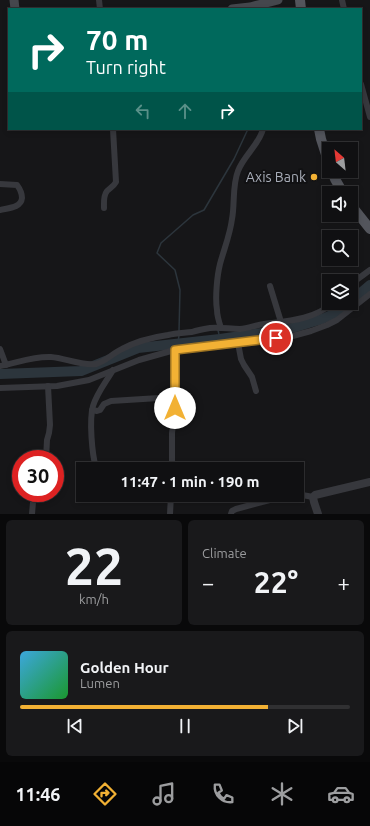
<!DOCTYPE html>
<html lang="en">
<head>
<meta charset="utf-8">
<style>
	body { margin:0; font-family:Ubuntu,sans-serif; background:#19191b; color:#f1f3f6; height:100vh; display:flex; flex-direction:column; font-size:15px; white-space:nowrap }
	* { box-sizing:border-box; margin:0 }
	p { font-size:13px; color:#9c9d9f }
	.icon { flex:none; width:22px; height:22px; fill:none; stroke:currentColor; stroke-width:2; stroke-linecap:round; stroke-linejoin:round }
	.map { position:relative; height:514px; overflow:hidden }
	.details { display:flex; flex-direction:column; gap:6px; padding:6px; background:#09090a; flex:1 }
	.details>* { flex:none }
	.hud { position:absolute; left:8px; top:8px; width:354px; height:122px; border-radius:0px; box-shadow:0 2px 6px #0003,0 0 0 1px #303032; background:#00695c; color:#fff; overflow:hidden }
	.needle { width:26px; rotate:332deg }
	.tools { position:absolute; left:322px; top:142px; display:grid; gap:8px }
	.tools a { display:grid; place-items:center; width:36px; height:36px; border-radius:0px; background:#101012; box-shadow:0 2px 6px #0003,0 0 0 1px #303032; font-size:20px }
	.speed { position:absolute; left:12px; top:450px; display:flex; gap:8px; font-size:20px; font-weight:700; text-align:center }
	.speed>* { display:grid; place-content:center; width:52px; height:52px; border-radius:50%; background:#101012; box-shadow:0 2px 6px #0003,0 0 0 1px #303032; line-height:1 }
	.speed .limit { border:6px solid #d22; background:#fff; color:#111 }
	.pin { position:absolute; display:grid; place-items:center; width:34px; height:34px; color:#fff; margin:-17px; border:2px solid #fff; border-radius:50%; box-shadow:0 1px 4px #0007 }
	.me { position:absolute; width:44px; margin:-22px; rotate:0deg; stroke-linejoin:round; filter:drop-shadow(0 0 3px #0008) }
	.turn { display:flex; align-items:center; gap:14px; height:84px; padding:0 12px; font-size:18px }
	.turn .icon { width:52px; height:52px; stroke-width:2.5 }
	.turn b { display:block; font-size:28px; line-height:34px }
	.lanes { display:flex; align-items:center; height:38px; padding:0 12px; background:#0003; justify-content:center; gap:20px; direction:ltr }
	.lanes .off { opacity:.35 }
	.big { font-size:30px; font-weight:700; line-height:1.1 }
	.details .widget { flex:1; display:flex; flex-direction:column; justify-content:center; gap:6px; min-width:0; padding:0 14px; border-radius:6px; background:#19191b }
	.details .dial { align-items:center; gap:0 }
	.dial b { font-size:52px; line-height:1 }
	.song { display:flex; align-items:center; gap:12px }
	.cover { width:48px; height:48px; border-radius:6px; background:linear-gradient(135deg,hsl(200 70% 55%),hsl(130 70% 35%)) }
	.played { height:4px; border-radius:2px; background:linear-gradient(90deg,#f2b134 75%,#303032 75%) }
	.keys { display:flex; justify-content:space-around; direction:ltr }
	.heat { display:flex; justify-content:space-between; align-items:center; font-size:22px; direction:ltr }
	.details .tiles { flex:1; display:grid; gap:6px; grid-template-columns:1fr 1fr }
	.widget:last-child { grid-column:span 2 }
	.trip { position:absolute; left:76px; top:462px; width:228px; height:40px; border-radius:0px; background:#101012; box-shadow:0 2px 6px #0003,0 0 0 1px #303032; font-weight:700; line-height:40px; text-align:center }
	.dock { display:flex; height:64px; justify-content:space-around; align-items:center; background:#060607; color:#9c9d9f }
	.dock .icon { width:28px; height:28px }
	.dock .active { color:#f2b134 }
	.dock b { font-size:18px; color:#f1f3f6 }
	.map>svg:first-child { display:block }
</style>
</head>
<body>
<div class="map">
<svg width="370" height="514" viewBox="0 0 370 514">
	<rect width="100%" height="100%" fill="#161618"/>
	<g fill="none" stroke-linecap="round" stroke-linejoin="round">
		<g stroke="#2c353c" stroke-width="1.5">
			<polyline points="218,330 220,339"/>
			<polyline points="179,331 180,290 175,270 157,253 161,243 193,215 204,210 234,159 248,129"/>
			<polyline points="178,343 179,335"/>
		</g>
		<g stroke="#2c353c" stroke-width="10">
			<polyline points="351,301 370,285"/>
			<polyline points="0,374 81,371 138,348 220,339 289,329 322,319 336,313 349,303"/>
		</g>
		<g stroke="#37383d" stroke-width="6">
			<polyline points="99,0 100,9"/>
			<polyline points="342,0 344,9"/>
			<polyline points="361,84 370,117"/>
			<path d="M0 184 17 185C20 189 22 193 22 198 21 208 8 208 0 210"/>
			<path d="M104 208C104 203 103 196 107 191 110 188 114 186 116 182L113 129"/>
			<polyline points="351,284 370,270"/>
			<polyline points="270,286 281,322"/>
			<path d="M221 328C219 322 217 316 217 310 215 298 217 276 220 264 224 249 230 235 232 219 235 204 232 186 238 171 244 155 259 145 263 129"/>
			<polyline points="238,343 241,359 244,365 252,377 256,391"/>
			<polyline points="0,349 6,365"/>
			<path d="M0 366C17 363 33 356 51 357 65 358 81 366 96 364 105 362 113 353 122 349 135 342 154 337 168 335 176 333 184 333 192 332 198 330 204 329 210 328 220 327 230 329 240 329 249 328 256 325 264 324 288 321 313 320 333 303"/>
			<polyline points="0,388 57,386 89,380 139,360 171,351 289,337 311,331 327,325 337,320 370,294"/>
			<polyline points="92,410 97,411 100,410 104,404 111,401 175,397"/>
			<polyline points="46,459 47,440 49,433 50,425 48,386"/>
			<path d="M96 468C92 454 89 420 93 406 97 393 106 382 113 370"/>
			<polyline points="172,469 172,433 175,408 175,350"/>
			<polyline points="297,494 313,497"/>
			<polyline points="32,514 33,502 32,493"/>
			<polyline points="170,514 171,495"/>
			<polyline points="231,514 232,511 236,509 289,495"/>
		</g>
		<polyline stroke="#37383d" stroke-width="8" points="318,514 314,502 313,497 315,495 370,482"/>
		<g stroke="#45474d" stroke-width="9">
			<polyline points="14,0 15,9"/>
			<polyline points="232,9 250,7 278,0"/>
		</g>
		<g stroke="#53555c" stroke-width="10">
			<polyline points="300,0 301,9"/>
			<polyline points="319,129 321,139 329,164"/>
			<polyline points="332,171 335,179 343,193"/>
			<polyline points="351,205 370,229"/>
		</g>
	</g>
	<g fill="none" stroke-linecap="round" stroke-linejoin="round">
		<defs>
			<polyline id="route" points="175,408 175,350 276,338"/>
		</defs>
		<use href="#route" stroke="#9d7322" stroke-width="10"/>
		<use href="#route" stroke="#f2b134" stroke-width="7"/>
	</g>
	<circle fill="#f2b134" stroke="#111113" stroke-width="1.5" cx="314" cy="177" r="4"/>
	<g text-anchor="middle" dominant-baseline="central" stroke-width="4" stroke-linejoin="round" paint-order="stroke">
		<g font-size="14" fill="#a8adb8" stroke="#111113" text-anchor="end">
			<text x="306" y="177">Axis Bank</text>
		</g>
	</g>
</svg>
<div class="tools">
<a><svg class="needle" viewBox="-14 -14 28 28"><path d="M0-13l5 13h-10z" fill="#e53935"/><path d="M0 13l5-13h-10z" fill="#9c9d9f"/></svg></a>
<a><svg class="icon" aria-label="sound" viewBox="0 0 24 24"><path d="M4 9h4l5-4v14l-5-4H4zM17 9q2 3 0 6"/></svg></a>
<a><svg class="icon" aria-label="search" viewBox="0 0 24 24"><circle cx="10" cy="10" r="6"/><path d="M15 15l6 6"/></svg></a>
<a><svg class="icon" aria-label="layers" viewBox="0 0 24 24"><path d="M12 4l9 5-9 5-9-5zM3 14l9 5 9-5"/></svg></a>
</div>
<div class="speed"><div class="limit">30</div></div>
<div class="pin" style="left:276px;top:338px;background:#d93025"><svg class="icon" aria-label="arrive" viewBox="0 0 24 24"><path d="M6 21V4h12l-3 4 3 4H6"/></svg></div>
<svg class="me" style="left:175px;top:408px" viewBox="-20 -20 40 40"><circle r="19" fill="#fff"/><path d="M0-13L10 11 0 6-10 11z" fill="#f2b134"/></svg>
<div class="trip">11:47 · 1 min · 190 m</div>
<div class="hud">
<div class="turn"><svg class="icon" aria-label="right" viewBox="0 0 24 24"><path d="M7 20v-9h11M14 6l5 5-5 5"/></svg><div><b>70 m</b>Turn right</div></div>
<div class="lanes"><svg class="icon off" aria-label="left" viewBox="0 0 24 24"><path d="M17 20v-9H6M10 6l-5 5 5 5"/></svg><svg class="icon off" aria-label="ahead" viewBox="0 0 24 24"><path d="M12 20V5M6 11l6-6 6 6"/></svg><svg class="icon" aria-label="right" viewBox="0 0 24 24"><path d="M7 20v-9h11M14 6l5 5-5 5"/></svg></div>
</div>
</div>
<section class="details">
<div class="tiles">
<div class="widget dial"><b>22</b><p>km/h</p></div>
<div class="widget"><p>Climate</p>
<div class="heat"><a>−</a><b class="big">22°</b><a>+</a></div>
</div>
<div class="widget">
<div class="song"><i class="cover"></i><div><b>Golden Hour</b><p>Lumen</p></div></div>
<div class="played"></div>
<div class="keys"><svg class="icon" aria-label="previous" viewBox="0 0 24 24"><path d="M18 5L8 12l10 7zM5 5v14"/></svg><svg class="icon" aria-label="pause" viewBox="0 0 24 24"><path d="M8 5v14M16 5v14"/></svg><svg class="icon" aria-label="next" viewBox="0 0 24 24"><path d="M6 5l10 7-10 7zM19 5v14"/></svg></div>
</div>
</div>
</section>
<nav class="dock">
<b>11:46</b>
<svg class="icon active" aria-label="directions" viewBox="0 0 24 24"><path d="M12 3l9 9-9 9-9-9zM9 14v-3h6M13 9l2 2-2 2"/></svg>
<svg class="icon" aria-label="music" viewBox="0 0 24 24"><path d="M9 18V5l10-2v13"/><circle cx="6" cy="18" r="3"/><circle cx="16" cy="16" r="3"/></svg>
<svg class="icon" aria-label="phone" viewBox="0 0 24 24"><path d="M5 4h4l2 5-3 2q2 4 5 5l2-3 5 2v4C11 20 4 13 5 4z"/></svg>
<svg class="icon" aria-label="climate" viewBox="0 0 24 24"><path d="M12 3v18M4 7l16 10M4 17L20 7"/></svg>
<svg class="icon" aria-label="car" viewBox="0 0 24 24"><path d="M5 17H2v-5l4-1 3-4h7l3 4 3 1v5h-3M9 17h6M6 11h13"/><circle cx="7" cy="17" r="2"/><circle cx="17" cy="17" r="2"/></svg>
</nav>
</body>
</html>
